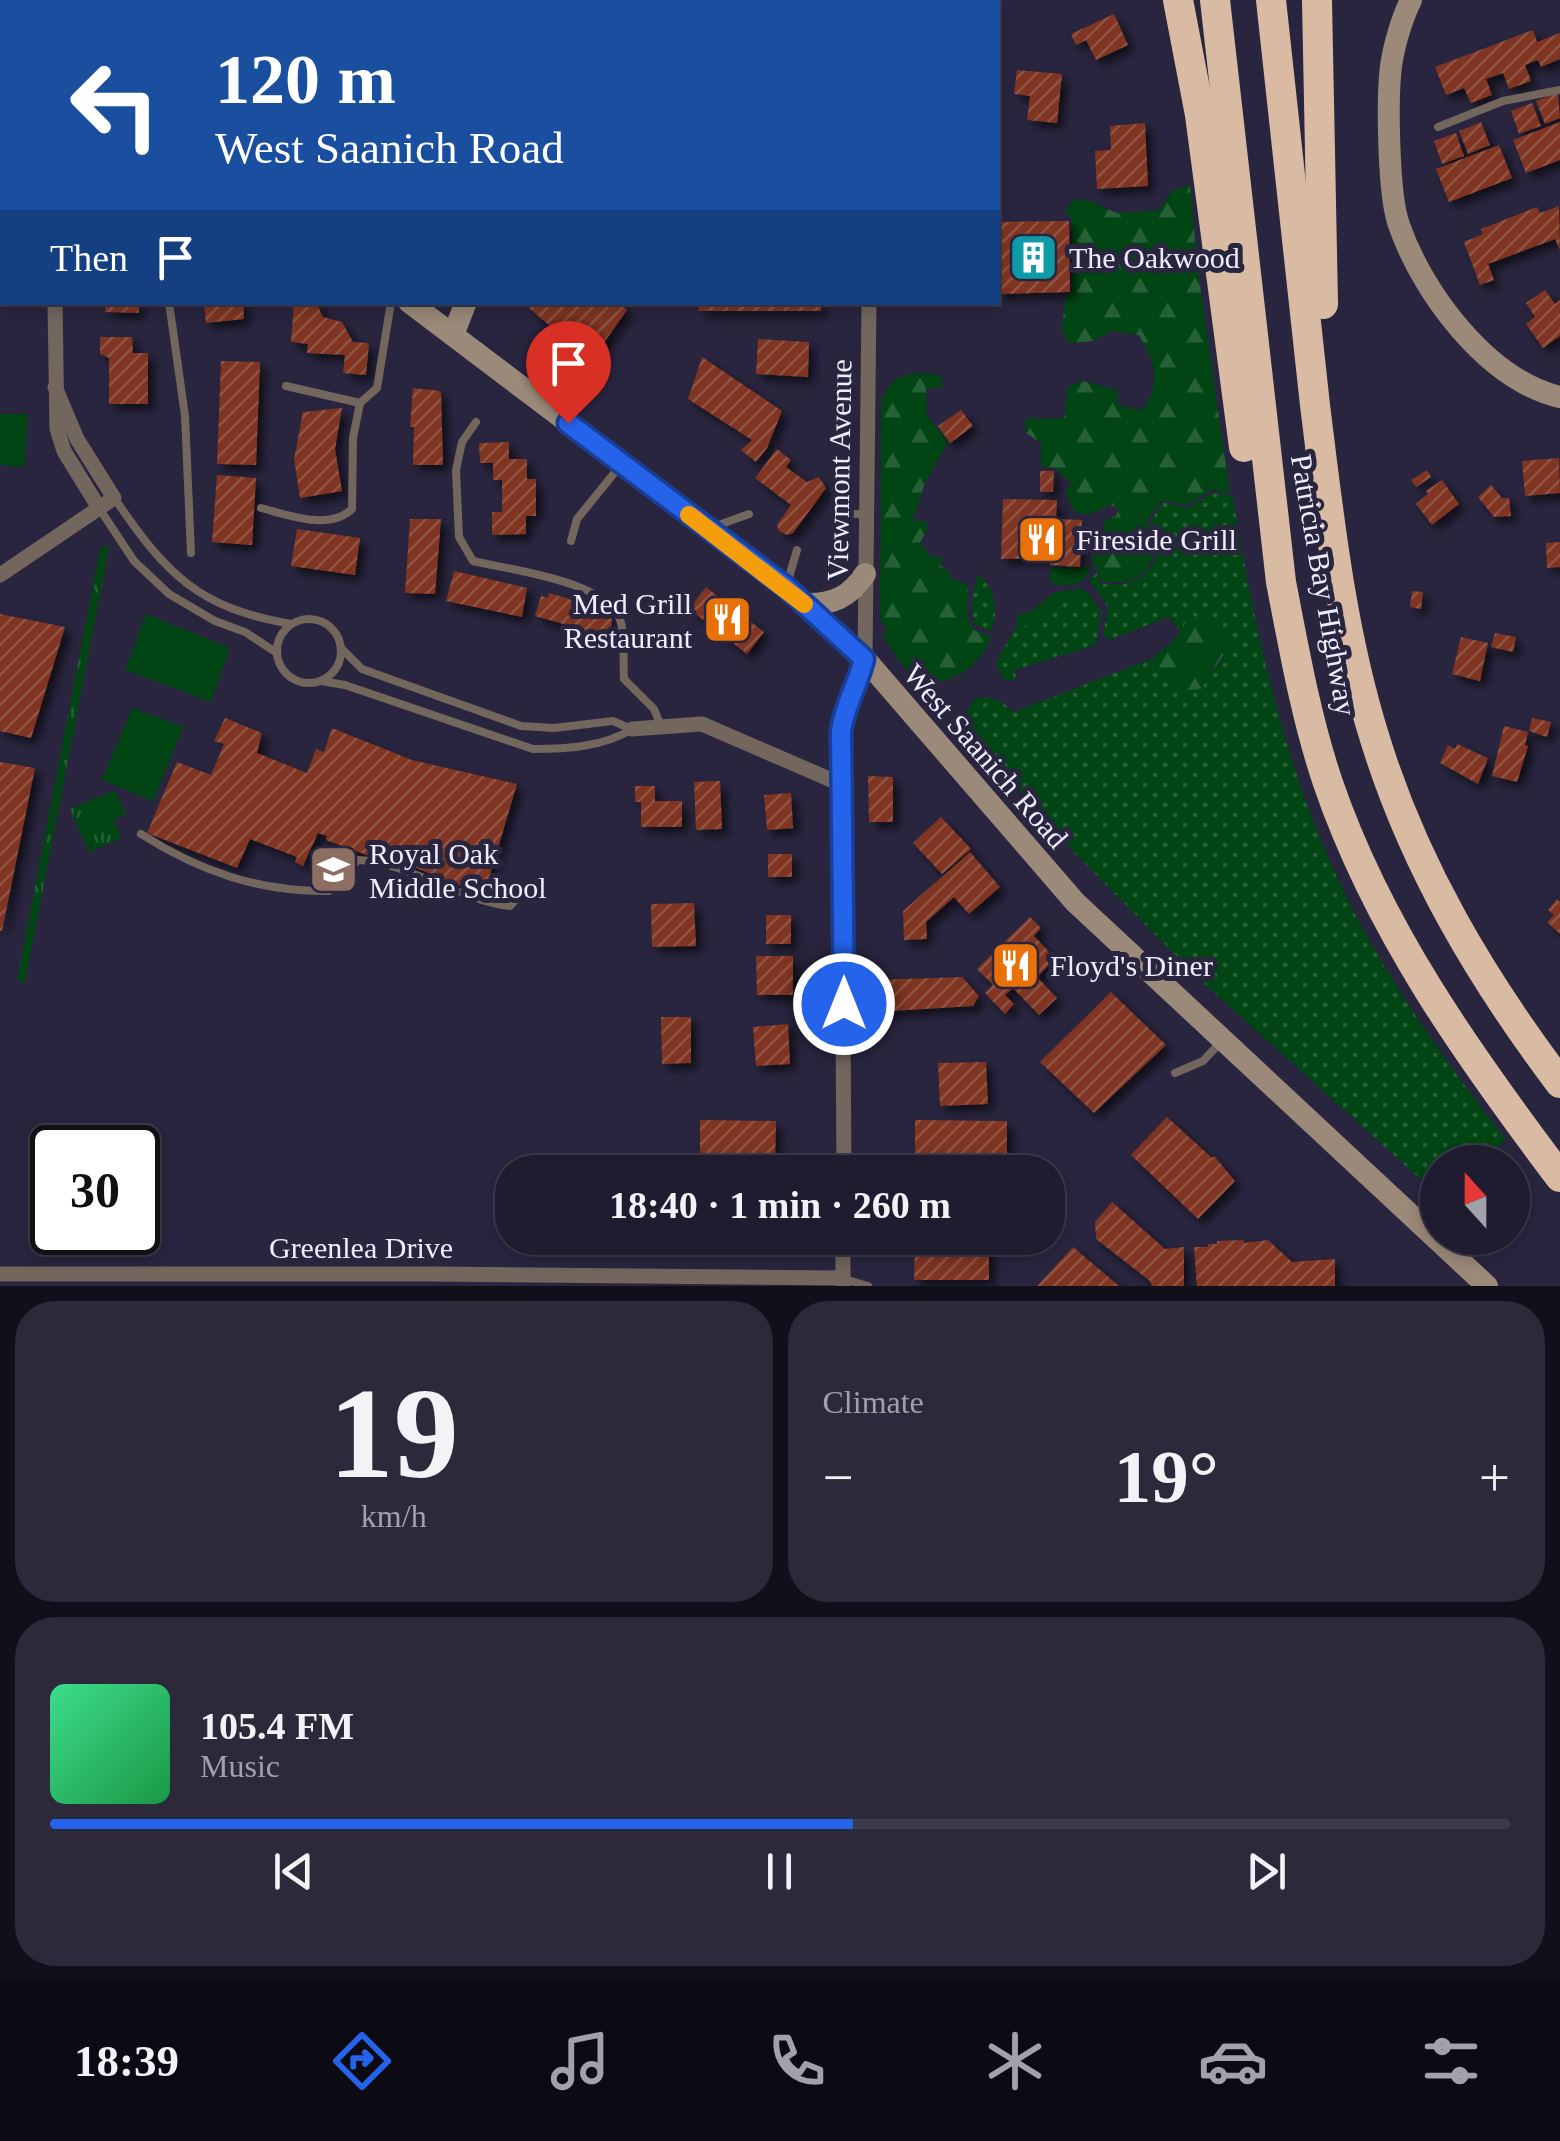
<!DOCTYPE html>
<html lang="en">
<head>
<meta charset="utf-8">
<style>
	body { margin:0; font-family:"Times New Roman",serif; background:#2c293b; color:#f1f3f6; height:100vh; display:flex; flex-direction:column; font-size:38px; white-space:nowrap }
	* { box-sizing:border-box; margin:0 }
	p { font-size:32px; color:#a1a1aa }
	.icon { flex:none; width:55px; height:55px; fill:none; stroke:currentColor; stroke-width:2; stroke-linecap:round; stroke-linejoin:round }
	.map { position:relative; height:1286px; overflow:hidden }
	.details { display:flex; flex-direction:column; gap:15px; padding:15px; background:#110f1a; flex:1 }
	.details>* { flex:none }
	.guide { position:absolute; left:0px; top:0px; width:1000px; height:305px; box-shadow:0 5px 15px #0003,0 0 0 2px #3c3a4b; background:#1a4fa0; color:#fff; overflow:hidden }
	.needle { width:65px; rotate:339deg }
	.tools { position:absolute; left:1420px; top:1145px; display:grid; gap:20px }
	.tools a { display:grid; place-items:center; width:110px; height:110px; border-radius:50%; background:#1f1c2f; box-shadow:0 5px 15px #0003,0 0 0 2px #3c3a4b; font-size:50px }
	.speed { position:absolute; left:30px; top:1125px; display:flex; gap:20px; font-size:50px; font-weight:700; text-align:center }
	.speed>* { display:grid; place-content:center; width:130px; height:130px; border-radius:50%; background:#1f1c2f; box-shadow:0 5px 15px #0003,0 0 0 2px #3c3a4b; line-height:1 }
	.speed .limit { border:5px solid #111; border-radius:15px; background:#fff; color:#111 }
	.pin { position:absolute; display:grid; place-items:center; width:85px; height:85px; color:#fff; margin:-102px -42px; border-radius:50% 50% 50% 0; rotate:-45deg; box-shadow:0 0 10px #0007 }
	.pin .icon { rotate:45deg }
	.me { position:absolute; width:110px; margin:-55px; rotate:0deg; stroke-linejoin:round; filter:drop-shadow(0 0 8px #0008) }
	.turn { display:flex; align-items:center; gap:35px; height:210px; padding:0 50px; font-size:45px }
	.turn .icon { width:130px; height:130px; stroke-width:2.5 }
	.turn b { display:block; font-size:70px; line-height:85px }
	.then { display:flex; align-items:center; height:95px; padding:0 50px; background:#0003; gap:20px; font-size:38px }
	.big { font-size:75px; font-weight:600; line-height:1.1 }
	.details .tile { flex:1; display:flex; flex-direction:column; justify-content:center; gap:15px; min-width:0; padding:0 35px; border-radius:40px; background:#2c293b }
	.details .dial { align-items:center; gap:0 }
	.dial b { font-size:130px; line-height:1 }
	.song { display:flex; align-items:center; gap:30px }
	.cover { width:120px; height:120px; border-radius:15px; background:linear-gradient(135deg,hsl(150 70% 55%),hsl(140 70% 35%)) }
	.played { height:10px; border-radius:5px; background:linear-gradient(90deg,#2563eb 55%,#3c3a4b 55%) }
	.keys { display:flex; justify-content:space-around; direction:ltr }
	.heat { display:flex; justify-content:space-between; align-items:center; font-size:55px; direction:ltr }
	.details .tiles { flex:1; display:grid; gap:15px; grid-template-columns:1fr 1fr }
	.tile:last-child { grid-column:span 2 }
	.trip { position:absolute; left:495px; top:1155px; width:570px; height:100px; border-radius:40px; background:#1f1c2f; box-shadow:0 5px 15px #0003,0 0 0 2px #3c3a4b; font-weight:600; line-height:100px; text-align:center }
	.menu { display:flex; height:160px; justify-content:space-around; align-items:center; background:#0c0b13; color:#a1a1aa }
	.menu .icon { width:70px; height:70px }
	.menu .active { color:#2563eb }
	.menu b { font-size:45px; color:#f1f3f6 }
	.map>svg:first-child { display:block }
</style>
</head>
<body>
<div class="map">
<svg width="1560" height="1286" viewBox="0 0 1560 1286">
	<defs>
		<pattern id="grass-dots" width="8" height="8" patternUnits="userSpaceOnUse" patternTransform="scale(2.5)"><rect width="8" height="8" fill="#004513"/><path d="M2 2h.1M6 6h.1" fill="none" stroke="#266036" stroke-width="1.8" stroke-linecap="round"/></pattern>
		<pattern id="forest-firs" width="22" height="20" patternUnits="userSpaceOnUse" patternTransform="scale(2.5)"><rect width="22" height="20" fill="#004513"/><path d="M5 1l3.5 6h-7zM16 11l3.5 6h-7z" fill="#266036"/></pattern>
		<pattern id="park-tufts" width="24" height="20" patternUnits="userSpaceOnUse" patternTransform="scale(2.5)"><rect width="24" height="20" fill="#004513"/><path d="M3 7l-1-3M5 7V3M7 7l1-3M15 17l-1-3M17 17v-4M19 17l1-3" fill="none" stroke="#266036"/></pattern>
		<pattern id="building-hatch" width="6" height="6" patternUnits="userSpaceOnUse" patternTransform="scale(2.5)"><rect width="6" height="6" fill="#7f3522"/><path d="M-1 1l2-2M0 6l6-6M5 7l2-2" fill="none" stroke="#915343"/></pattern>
		<filter id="shadow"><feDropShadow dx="6" dy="6" stdDeviation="5" flood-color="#0009"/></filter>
	</defs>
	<rect width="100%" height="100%" fill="#29253f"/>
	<g fill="url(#grass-dots)">
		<path d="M1212 493 1233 497C1253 621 1280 748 1331 864 1375 964 1440 1054 1506 1140L1481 1159 1456 1145 1440 1155 1441 1162H1438L1437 1194 1198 978 1046 824 1008 780 994 773 960 731V723L975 698C992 696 1001 700 1014 712L1153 658 1159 673 1201 688 1223 658 1192 616 1179 632 1176 624 1168 617 1109 640 1103 635 1108 607 1089 580 1097 573 1100 584C1140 586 1142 580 1163 547L1149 524 1163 502 1187 508Z"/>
		<path d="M978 574C995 587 999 612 991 631L975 625C970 607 973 592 978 574Z"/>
		<path d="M1088 593 1101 611 1096 645 1014 670 1017 680H1003L996 663 1015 628C1032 628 1043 612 1058 604 1068 599 1078 601 1088 593Z"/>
	</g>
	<g fill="url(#forest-firs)">
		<path d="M1190 184 1198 271 1230 494 1212 490 1186 505 1162 500 1146 522 1160 547C1140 578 1139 585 1101 581L1089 551H1101L1104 521 1116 516 1119 508 1110 505 1088 515 1075 512 1065 492 1071 484 1056 469 1041 466V443L1026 433 1025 419 1064 418 1068 386 1083 381 1117 390 1118 405 1143 410C1162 381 1155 363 1139 335L1112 331 1093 341 1069 343 1062 331 1065 296 1072 293V219L1065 211 1074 199 1093 202 1116 213 1159 210 1172 191Z"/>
		<path d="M918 373 940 375 943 387 926 389 927 415 948 442 924 485 913 520 925 521 928 529 920 542 929 556 943 557 940 565 949 571V577L968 585 967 615 975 631 991 636C984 662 947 693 918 678 904 671 891 649 883 636L887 627 880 621 881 403C888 382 896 376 918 373Z"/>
		<polygon points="1192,615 1225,629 1229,646 1201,689 1178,691 1159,673 1153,658 1174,640"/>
	</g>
	<g fill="url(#park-tufts)">
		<polygon points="107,545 109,548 25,982 17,980 100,549"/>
		<polygon points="115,790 126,815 114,819 121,838 89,852 70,809"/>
	</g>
	<g fill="#004513">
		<polygon points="0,414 28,414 24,467 0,465"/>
		<path d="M1052 567H1092C1082 587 1073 585 1053 585L1049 575Z"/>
		<path d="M1080 588 1088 593C1078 601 1068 599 1058 604 1043 612 1032 628 1015 628L1017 616 1035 609 1053 593Z"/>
		<polygon points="146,614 230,648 211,702 125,670"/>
		<polygon points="132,708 183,727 153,801 102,780"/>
	</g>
	<g fill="url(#building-hatch)" filter="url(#shadow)">
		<polygon points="1114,14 1128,45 1096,60 1086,40 1076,45 1071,34"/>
		<polygon points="1533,30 1537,42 1560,33 1560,59 1541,67 1538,60 1525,65 1531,81 1509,89 1503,73 1486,79 1492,95 1471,103 1464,88 1446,95 1435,67"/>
		<polygon points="1017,70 1062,74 1057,123 1027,120 1030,96 1014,94"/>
		<polygon points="1558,93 1560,118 1545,124 1536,101"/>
		<polygon points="1532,103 1541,126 1519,134 1511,111"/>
		<polygon points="1481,122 1490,145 1468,154 1459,131"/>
		<polygon points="1560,122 1560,160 1526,173 1513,140"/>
		<polygon points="1145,123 1148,186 1097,189 1095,151 1111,150 1110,126"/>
		<polygon points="1456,133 1464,156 1442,164 1434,141"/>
		<polygon points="1499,145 1512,178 1449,202 1436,169"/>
		<polygon points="1559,206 1560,250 1555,239 1488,264 1494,280 1480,285 1464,242 1483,234 1481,229 1537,207 1540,213"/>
		<polygon points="1069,221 1070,292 998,294 998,222"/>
		<polygon points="1545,290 1555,304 1560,300 1560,336 1543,348 1526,324 1535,317 1526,303"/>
		<polygon points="105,302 139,302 139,313 105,312"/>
		<polygon points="204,302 243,302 244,319 206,323"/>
		<polygon points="294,302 316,302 323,317 342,322 353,342 369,343 366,375 343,373 345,355 307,353 308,344 291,342"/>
		<polygon points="530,302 617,302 627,310 591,361 530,309"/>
		<rect x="699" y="302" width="122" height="9"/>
		<polygon points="100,337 132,337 133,353 148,353 148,404 109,404 109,358 100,354"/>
		<polygon points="758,339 809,342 808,377 756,374"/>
		<polygon points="702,357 782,411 767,448 756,462 741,450 752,440 688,399"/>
		<polygon points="221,361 260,362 256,465 217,464"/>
		<polygon points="413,388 441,391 443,465 413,465 414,427 410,427"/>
		<polygon points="342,408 335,449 342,491 300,498 294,459 303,412"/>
		<polygon points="961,410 973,426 950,443 938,426"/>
		<polygon points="509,442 509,459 527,459 527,479 536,479 536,516 526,516 526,534 492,535 492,512 502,512 502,480 493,480 493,463 480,463 479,443"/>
		<polygon points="777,449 791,460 786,467 807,482 819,477 826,488 793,533 787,535 779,531 777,525 791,505 755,478"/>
		<polygon points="1559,458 1560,493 1525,496 1522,461"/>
		<polygon points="1427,470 1431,477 1416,487 1411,480"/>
		<polygon points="1040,471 1054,471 1053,492 1040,492"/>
		<polygon points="217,475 256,478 252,545 212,542"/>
		<polygon points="1442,480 1459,504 1432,525 1416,504 1428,494 1426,491"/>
		<polygon points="1491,485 1502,498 1509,498 1511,516 1494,517 1478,497"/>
		<polygon points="1003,499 1057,500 1056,519 1082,520 1080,567 1050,565 1050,558 1001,559"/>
		<polygon points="410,519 441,519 435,594 405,593"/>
		<polygon points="297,529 360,538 355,575 291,566"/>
		<polygon points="1560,542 1560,567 1547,568 1546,543"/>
		<polygon points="454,571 527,588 522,617 446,601"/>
		<polygon points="706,587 764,632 747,654 689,609"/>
		<polygon points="1412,591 1423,592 1421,609 1410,607"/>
		<polygon points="549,593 574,600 573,604 579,606 578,609 582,607 606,613 605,616 612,619 610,637 605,637 603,643 591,640 576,634 578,628 535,616 541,596 548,598"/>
		<polygon points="0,614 65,627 31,738 0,731"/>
		<polygon points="1495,633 1516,637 1513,652 1491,647"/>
		<polygon points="1461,637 1488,643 1480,681 1452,674"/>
		<polygon points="225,718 262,733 257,753 307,773 316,749 324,752 332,728 412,760 517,784 484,895 376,852 371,850 369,856 326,840 327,836 318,833 303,866 295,862 297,857 250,839 237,868 147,833 177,762 211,775 224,744 214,741"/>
		<polygon points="1532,718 1551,722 1547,737 1529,731"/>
		<polygon points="1504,726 1528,732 1525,745 1528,746 1517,782 1492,776"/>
		<polygon points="1457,744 1488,758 1478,784 1440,763 1448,745 1455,749"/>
		<polygon points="0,762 35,768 2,931 0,931"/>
		<polygon points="868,776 893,777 893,822 869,822"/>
		<polygon points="720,781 722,829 696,830 694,782"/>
		<polygon points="635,786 655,786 655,801 682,801 682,827 641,827 641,802 635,802"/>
		<polygon points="791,793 793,828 767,830 764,795"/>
		<polygon points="941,817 971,849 942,874 913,843"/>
		<polygon points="970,852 1000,887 969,914 954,897 926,922 927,939 904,940 903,911"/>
		<rect x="768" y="854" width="24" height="23"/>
		<polygon points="1557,899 1560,902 1560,934 1547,922 1554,915 1548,910"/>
		<polygon points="694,903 696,946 652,947 651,904"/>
		<rect x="766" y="915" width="25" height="29"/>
		<polygon points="1030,917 1041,928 1034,936 1053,956 1053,961 1034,980 1038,978 1057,998 1039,1015 1013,988 1005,995 1014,1004 1005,1014 985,993 993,985 977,969"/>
		<polygon points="756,956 793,956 793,995 757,995"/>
		<polygon points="962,977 979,996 973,1006 876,1012 875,980"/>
		<polygon points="1111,992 1166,1045 1094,1113 1040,1062"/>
		<polygon points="661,1017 691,1017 691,1063 662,1064"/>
		<polygon points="788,1024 790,1064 756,1066 753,1027"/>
		<polygon points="986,1062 988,1104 940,1106 938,1063"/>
		<polygon points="1167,1117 1212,1158 1214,1156 1235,1181 1198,1219 1131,1155"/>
		<polygon points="700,1120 776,1121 775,1160 765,1159 765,1172 708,1172 709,1166 700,1163"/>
		<polygon points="915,1120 1007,1121 1007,1172 915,1172"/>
		<polygon points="1112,1202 1165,1249 1184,1247 1184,1286 1152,1286 1150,1281 1096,1239 1095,1222"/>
		<polygon points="915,1238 989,1238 989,1280 914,1280"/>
		<polygon points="1244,1240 1244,1243 1268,1240 1292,1262 1335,1259 1335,1286 1197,1286 1194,1247 1208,1247 1208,1244 1217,1244 1217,1241"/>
		<polygon points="1073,1247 1119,1286 1037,1286"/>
	</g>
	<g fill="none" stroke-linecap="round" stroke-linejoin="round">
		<g stroke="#72665d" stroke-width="8">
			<polyline points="116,2 117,0"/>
			<polyline points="373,2 373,0"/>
			<polyline points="1438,127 1503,101 1560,90"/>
			<polyline points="169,302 185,416 191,553"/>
			<polyline points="286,386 360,403"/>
			<path d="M476 422 462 442 456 470 459 537 473 561C510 570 611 581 621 623 625 640 623 661 624 679L654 709 661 726"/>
			<path d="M115 499C166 574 198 608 291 624"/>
			<polyline points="99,508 134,561 169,594 215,621 245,632 277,653"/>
			<path d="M261 508C288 515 329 531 352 509L353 438 360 403 377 388 391 302"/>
			<polyline points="839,514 865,514"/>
			<polyline points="716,526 749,514"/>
			<polyline points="571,541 577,519 620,466"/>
			<polyline points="787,584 797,550"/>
			<circle cx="309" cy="651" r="32"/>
			<polyline points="341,648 362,669 521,726 554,728 613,721 631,729"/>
			<path d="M321 681 345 685 533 749C565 749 604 747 632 729"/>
			<path d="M141 834C199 871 259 892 328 891L339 886 349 867 359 860C406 862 458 900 510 906L525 889"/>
			<polyline points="1175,1073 1203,1061 1219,1044"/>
			<polyline points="844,1279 868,1286"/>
		</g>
		<g stroke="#72665d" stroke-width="15">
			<polyline points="188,0 188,2"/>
			<polyline points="871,2 871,0"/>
			<polyline points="0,71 2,73"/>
			<polyline points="55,302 57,429 64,451 99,508"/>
			<polyline points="0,575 114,498 77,439 55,387"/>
			<polyline points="632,729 702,724 843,785"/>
			<path d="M844 1172 841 732C844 706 858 685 865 659L869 302"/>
			<polyline points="0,1274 433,1274 843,1278"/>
			<polyline points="843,1286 843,1238"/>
		</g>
		<g stroke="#9b8979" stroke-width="22">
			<path d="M1411 0C1402 18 1394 45 1391 66 1387 98 1388 195 1399 225 1422 292 1487 380 1560 397"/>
			<polyline points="473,2 473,0"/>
			<polyline points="0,114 2,116"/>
			<polyline points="409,302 786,587 865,659 1075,902 1487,1286"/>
			<polyline points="453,335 466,302"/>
			<path d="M805 604C832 605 850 597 865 574"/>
		</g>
		<g stroke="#d8bba2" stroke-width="30">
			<polyline points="1178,0 1200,115 1244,447"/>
			<path d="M1215 0 1281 582C1294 649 1306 718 1328 783 1378 929 1468 1055 1560 1177"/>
			<path d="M1271 0C1286 135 1300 270 1315 405 1329 518 1341 631 1375 739 1414 866 1481 978 1560 1083"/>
			<polyline points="1317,0 1323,304"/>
		</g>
	</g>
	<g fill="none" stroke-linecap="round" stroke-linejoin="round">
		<defs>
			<path id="route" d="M568 423 786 587 864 659C858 685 844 706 841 732L844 1004"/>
		</defs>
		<use href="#route" stroke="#184099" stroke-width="25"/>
		<use href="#route" stroke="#2563eb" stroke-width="18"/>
		<polyline stroke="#f59e0b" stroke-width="18" points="689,515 804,604"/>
	</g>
	<defs>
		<symbol id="building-square" viewBox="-11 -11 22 22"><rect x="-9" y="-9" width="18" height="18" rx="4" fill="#0f9aa8" stroke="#29253f"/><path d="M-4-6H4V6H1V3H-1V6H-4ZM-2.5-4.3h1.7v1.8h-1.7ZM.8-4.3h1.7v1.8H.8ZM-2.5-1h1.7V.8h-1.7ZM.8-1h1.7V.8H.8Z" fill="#fff"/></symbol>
		<symbol id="restaurant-square" viewBox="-11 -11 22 22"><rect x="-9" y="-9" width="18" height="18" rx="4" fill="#e8710a" stroke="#29253f"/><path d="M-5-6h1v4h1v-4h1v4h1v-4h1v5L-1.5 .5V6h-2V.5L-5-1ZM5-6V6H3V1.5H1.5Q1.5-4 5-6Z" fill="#fff"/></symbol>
		<symbol id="school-square" viewBox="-11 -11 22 22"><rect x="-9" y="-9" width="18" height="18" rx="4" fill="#8d6e63" stroke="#29253f"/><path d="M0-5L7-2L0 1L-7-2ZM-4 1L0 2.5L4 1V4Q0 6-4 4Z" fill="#fff"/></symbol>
	</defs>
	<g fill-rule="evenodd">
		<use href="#building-square" x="1006" y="230" width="55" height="55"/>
		<use href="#restaurant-square" x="1014" y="512" width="55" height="55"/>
		<use href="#restaurant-square" x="700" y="592" width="55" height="55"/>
		<use href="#school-square" x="306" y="842" width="55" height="55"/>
		<use href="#restaurant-square" x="988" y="938" width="55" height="55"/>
	</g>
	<g text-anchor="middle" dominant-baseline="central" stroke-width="10" stroke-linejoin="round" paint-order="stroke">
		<g font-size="30" fill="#eeedff" stroke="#29253f" text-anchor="start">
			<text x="1069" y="257">The Oakwood</text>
			<text x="1076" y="539">Fireside Grill</text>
			<text x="692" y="603" text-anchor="end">Med Grill<tspan x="692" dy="34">Restaurant</tspan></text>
			<text x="369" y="853">Royal Oak<tspan x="369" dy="34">Middle School</tspan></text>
			<text x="1050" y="965">Floyd's Diner</text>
		</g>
		<g font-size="30" fill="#eeedff" stroke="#29253f">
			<text transform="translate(839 470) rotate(-89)">Viewmont Avenue</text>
			<text transform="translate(1324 585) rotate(80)">Patricia Bay Highway</text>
			<text transform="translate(986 756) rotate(49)">West Saanich Road</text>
			<text x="361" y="1247">Greenlea Drive</text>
		</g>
	</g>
</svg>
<div class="tools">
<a><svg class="needle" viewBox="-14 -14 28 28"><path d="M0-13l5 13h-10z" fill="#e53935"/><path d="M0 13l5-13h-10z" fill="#a1a1aa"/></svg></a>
</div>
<div class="speed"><div class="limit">30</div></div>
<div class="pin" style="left:568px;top:423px;background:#d93025"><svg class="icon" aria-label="arrive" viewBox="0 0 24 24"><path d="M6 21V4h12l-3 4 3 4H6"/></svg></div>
<svg class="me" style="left:844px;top:1004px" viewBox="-20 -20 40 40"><circle r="17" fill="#2563eb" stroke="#fff" stroke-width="3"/><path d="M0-11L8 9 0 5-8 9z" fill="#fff"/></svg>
<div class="trip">18:40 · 1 min · 260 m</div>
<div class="guide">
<div class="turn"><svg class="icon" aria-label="left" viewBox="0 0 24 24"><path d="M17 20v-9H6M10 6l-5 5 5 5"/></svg><div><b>120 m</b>West Saanich Road</div></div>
<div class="then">Then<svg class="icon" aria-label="arrive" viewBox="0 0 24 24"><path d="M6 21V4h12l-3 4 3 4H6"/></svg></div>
</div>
</div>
<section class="details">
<div class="tiles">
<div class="tile dial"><b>19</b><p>km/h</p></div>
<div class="tile"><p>Climate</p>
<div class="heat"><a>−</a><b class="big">19°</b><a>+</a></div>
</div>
<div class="tile">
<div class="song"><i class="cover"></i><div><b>105.4 FM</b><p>Music</p></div></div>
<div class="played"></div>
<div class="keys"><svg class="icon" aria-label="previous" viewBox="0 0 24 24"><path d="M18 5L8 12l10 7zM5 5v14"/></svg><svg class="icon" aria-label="pause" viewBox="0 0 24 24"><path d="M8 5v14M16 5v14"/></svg><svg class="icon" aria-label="next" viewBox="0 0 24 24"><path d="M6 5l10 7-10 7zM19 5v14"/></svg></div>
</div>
</div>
</section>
<nav class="menu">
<b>18:39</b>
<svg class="icon active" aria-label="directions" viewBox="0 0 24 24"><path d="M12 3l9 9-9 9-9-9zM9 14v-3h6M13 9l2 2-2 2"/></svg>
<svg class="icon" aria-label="music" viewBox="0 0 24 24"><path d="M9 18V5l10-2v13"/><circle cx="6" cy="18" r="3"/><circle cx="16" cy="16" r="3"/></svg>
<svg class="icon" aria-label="phone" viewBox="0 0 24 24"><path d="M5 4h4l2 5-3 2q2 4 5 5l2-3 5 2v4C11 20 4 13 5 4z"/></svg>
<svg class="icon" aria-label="climate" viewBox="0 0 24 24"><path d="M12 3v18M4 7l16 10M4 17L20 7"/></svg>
<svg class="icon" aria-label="car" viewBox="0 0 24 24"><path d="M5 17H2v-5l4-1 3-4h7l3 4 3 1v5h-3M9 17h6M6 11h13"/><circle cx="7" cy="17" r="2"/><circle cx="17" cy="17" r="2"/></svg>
<svg class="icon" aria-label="filters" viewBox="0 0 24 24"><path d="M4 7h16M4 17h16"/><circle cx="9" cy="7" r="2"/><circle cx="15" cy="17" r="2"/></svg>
</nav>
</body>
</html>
